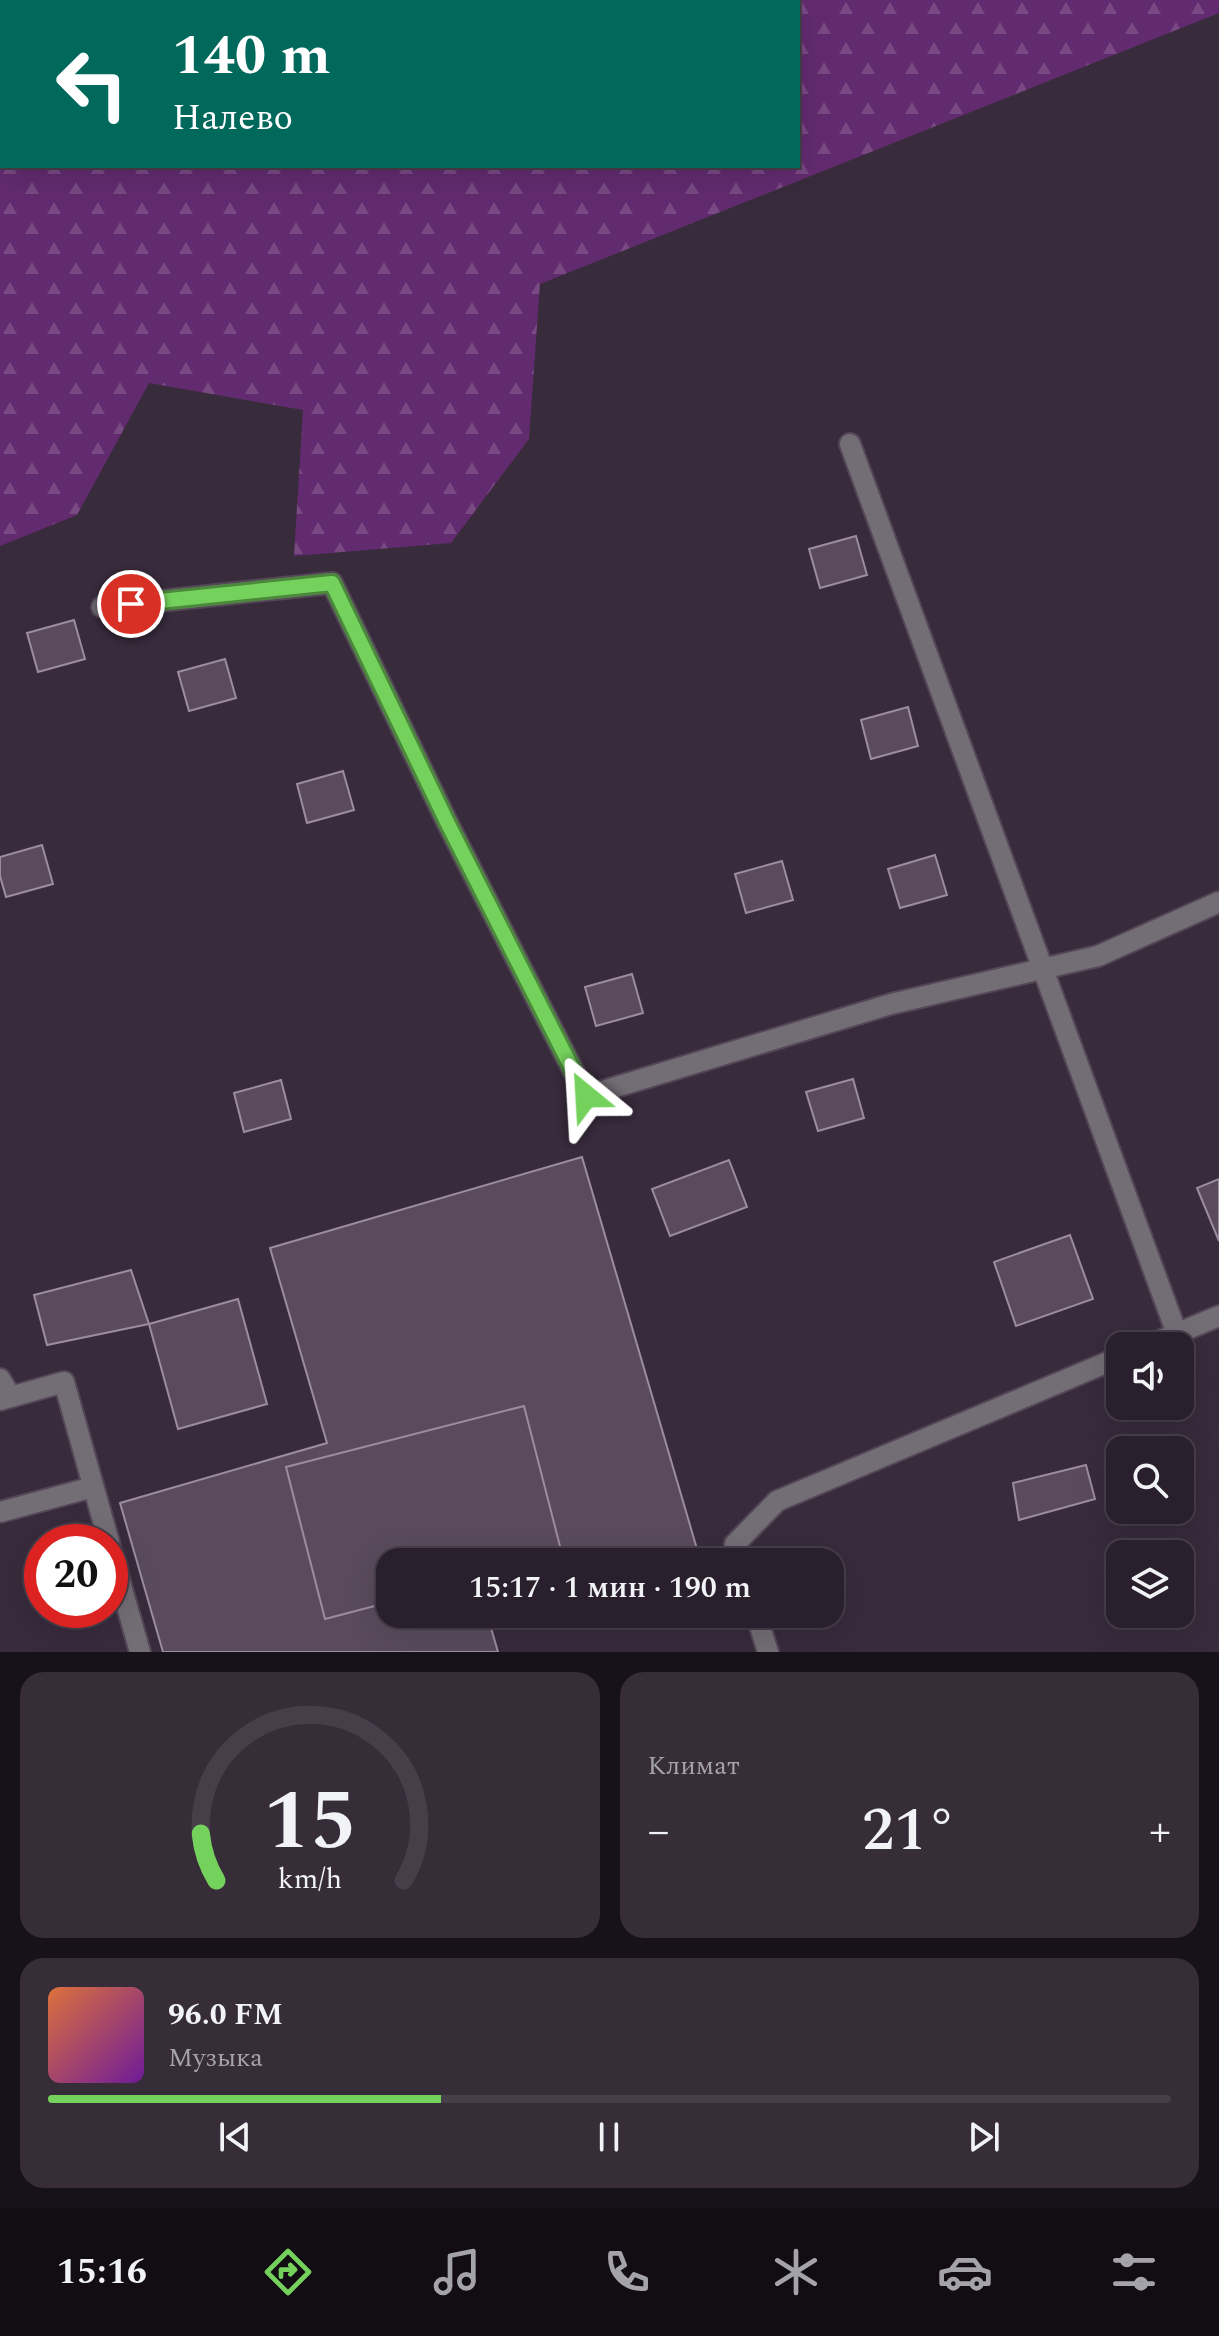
<!DOCTYPE html>
<html lang="ru">
<head>
<meta charset="utf-8">
<style>
	body { margin:0; font-family:Spectral,serif; background:#362d39; color:#f1f3f6; height:100vh; display:flex; flex-direction:column; font-size:30px; white-space:nowrap }
	* { box-sizing:border-box; margin:0 }
	p { font-size:26px; color:#a5a3aa }
	.icon { flex:none; width:44px; height:44px; fill:none; stroke:currentColor; stroke-width:2; stroke-linecap:round; stroke-linejoin:round }
	.map { position:relative; height:1652px; overflow:hidden }
	.panel { display:flex; flex-direction:column; gap:20px; padding:20px; background:#171219; flex:1 }
	.panel>* { flex:none }
	.top-card { position:absolute; left:0px; top:0px; width:800px; height:168px; box-shadow:0 8px 32px #0002,0 0 0 2px #463e49; background:#00695c; color:#fff; overflow:hidden }
	.buttons { position:absolute; left:1106px; top:1332px; display:grid; gap:16px }
	.buttons a { display:grid; place-items:center; width:88px; height:88px; border-radius:16px; background:#2a202d; box-shadow:0 8px 32px #0002,0 0 0 2px #463e49; font-size:40px }
	.speed { position:absolute; left:24px; top:1524px; display:flex; gap:16px; font-size:40px; font-weight:700; text-align:center }
	.speed>* { display:grid; place-content:center; width:104px; height:104px; border-radius:50%; background:#2a202d; box-shadow:0 8px 32px #0002,0 0 0 2px #463e49; line-height:1 }
	.speed .limit { border:12px solid #d22; background:#fff; color:#111 }
	.pin { position:absolute; display:grid; place-items:center; width:68px; height:68px; color:#fff; margin:-34px; border:4px solid #fff; border-radius:50%; box-shadow:0 2px 8px #0007 }
	.me { position:absolute; width:88px; margin:-44px; rotate:333deg; stroke-linejoin:round; filter:drop-shadow(0 0 6px #0008) }
	.turn { display:flex; align-items:center; gap:28px; height:168px; padding:0 40px; font-size:36px }
	.turn .icon { width:104px; height:104px; stroke-width:2.5 }
	.turn b { display:block; font-size:56px; line-height:68px }
	.big { font-size:60px; font-weight:600; line-height:1.1 }
	.panel .card { flex:1; display:flex; flex-direction:column; justify-content:center; gap:12px; min-width:0; padding:0 28px; border-radius:24px; background:#362d39 }
	.panel .dial { align-items:center; gap:0 }
	.dial svg { height:208px; overflow:visible; fill:none; stroke:#463e49; stroke-width:7; stroke-linecap:round; text-anchor:middle }
	.dial text { fill:#f1f3f6; stroke:none }
	.song { display:flex; align-items:center; gap:24px }
	.cover { width:96px; height:96px; border-radius:12px; background:linear-gradient(135deg,hsl(20 70% 55%),hsl(280 70% 35%)) }
	.played { height:8px; border-radius:4px; background:linear-gradient(90deg,#74d25c 35%,#463e49 35%) }
	.keys { display:flex; justify-content:space-around; direction:ltr }
	.heat { display:flex; justify-content:space-between; align-items:center; font-size:44px; direction:ltr }
	.panel .tiles { flex:1; display:grid; gap:20px; grid-template-columns:1fr 1fr }
	.card:last-child { grid-column:span 2 }
	.trip { position:absolute; left:376px; top:1548px; width:468px; height:80px; border-radius:24px; background:#2a202d; box-shadow:0 8px 32px #0002,0 0 0 2px #463e49; font-weight:600; line-height:80px; text-align:center }
	.tabs { display:flex; height:128px; justify-content:space-around; align-items:center; background:#110d12; color:#a5a3aa }
	.tabs .icon { width:56px; height:56px }
	.tabs .selected { color:#74d25c }
	.tabs b { font-size:36px; color:#f1f3f6 }
	.map>svg:first-child { display:block }
</style>
</head>
<body>
<div class="map">
<svg width="1219" height="1652" viewBox="0 0 1219 1652">
	<defs>
		<pattern id="forest-firs" width="22" height="20" patternUnits="userSpaceOnUse" patternTransform="scale(2)"><rect width="22" height="20" fill="#622b6f"/><path d="M5 1l3.5 6h-7zM16 11l3.5 6h-7z" fill="#784983"/></pattern>
	</defs>
	<rect width="100%" height="100%" fill="#382b3c"/>
	<path fill="url(#forest-firs)" fill-rule="evenodd" d="M0 0H1219V13L540 284 529 439 451 543 294 556 303 410 149 383 77 515 0 546ZM2 2H798V166H2Z"/>
	<g fill="#594b5c" stroke="#9c8ca0" stroke-width="2">
		<polygon points="856,536 867,575 820,588 809,549"/>
		<polygon points="74,620 85,659 38,672 27,633"/>
		<polygon points="225,659 236,698 189,711 178,672"/>
		<polygon points="908,707 918,746 871,759 861,720"/>
		<polygon points="343,771 354,810 307,823 297,784"/>
		<polygon points="42,845 53,884 6,897 0,876 0,857"/>
		<polygon points="935,855 947,895 900,908 888,869"/>
		<polygon points="782,861 793,900 746,913 735,874"/>
		<polygon points="632,974 643,1013 596,1026 585,987"/>
		<polygon points="853,1079 864,1118 818,1131 806,1092"/>
		<polygon points="281,1080 291,1119 244,1132 234,1093"/>
		<polygon points="582,1157 697,1549 652,1562 390,1562 390,1614 487,1614 498,1652 163,1652 120,1503 327,1443 270,1248"/>
		<polygon points="729,1160 747,1207 670,1236 652,1189"/>
		<polygon points="1219,1179 1219,1241 1197,1188"/>
		<polygon points="1070,1235 1093,1299 1016,1326 994,1262"/>
		<polygon points="131,1270 149,1324 47,1345 34,1295"/>
		<polygon points="238,1299 267,1404 178,1429 149,1324"/>
		<polygon points="524,1406 563,1558 547,1562 390,1562 390,1602 325,1619 286,1467"/>
		<polygon points="1086,1465 1095,1499 1019,1520 1013,1483"/>
	</g>
	<g fill="none" stroke-linecap="round" stroke-linejoin="round">
		<defs>
			<g id="minor">
				<polyline points="850,444 1177,1334"/>
				<polyline points="102,607 332,583 448,824 586,1096 891,1004 1098,956 1219,902"/>
				<polyline points="1147,1346 1219,1316"/>
				<polyline points="0,1379 11,1397"/>
				<polyline points="0,1400 64,1382 109,1542"/>
				<polyline points="0,1512 93,1487"/>
				<polyline points="110,1547 140,1652"/>
				<polyline points="741,1562 735,1544 777,1501 1120,1357"/>
				<polyline points="756,1614 768,1652"/>
			</g>
		</defs>
		<use href="#minor" stroke="#534757" stroke-width="24"/>
		<use href="#minor" stroke="#736d75" stroke-width="20"/>
	</g>
	<g fill="none" stroke-linecap="round" stroke-linejoin="round">
		<defs>
			<polyline id="route" points="131,604 332,583 448,824 586,1096"/>
		</defs>
		<use href="#route" stroke="#4b883c" stroke-width="20"/>
		<use href="#route" stroke="#74d25c" stroke-width="14"/>
	</g>
</svg>
<div class="buttons">
<a><svg class="icon" aria-label="sound" viewBox="0 0 24 24"><path d="M4 9h4l5-4v14l-5-4H4zM17 9q2 3 0 6"/></svg></a>
<a><svg class="icon" aria-label="search" viewBox="0 0 24 24"><circle cx="10" cy="10" r="6"/><path d="M15 15l6 6"/></svg></a>
<a><svg class="icon" aria-label="layers" viewBox="0 0 24 24"><path d="M12 4l9 5-9 5-9-5zM3 14l9 5 9-5"/></svg></a>
</div>
<div class="speed"><div class="limit">20</div></div>
<div class="pin" style="left:131px;top:604px;background:#d93025"><svg class="icon" aria-label="arrive" viewBox="0 0 24 24"><path d="M6 21V4h12l-3 4 3 4H6"/></svg></div>
<svg class="me" style="left:586px;top:1096px" viewBox="-20 -20 40 40"><path d="M0-17L14 15 0 8-14 15z" fill="#74d25c" stroke="#fff" stroke-width="4"/></svg>
<div class="trip">15:17 · 1 мин · 190 m</div>
<div class="top-card">
<div class="turn"><svg class="icon" aria-label="left" viewBox="0 0 24 24"><path d="M17 20v-9H6M10 6l-5 5 5 5"/></svg><div><b>140 m</b>Налево</div></div>
</div>
</div>
<section class="panel">
<div class="tiles">
<div class="card dial"><svg viewBox="0 0 100 80">
<path d="M14 69A42 42 0 1 1 86 69"/>
<path d="M14 69A42 42 0 0 1 8 51" stroke="#74d25c"/>
<text x="50" y="56" font-size="32" font-weight="700">15</text>
<text x="50" y="72" font-size="11">km/h</text>
</svg></div>
<div class="card"><p>Климат</p>
<div class="heat"><a>−</a><b class="big">21°</b><a>+</a></div>
</div>
<div class="card">
<div class="song"><i class="cover"></i><div><b>96.0 FM</b><p>Музыка</p></div></div>
<div class="played"></div>
<div class="keys"><svg class="icon" aria-label="previous" viewBox="0 0 24 24"><path d="M18 5L8 12l10 7zM5 5v14"/></svg><svg class="icon" aria-label="pause" viewBox="0 0 24 24"><path d="M8 5v14M16 5v14"/></svg><svg class="icon" aria-label="next" viewBox="0 0 24 24"><path d="M6 5l10 7-10 7zM19 5v14"/></svg></div>
</div>
</div>
</section>
<nav class="tabs">
<b>15:16</b>
<svg class="icon selected" aria-label="directions" viewBox="0 0 24 24"><path d="M12 3l9 9-9 9-9-9zM9 14v-3h6M13 9l2 2-2 2"/></svg>
<svg class="icon" aria-label="music" viewBox="0 0 24 24"><path d="M9 18V5l10-2v13"/><circle cx="6" cy="18" r="3"/><circle cx="16" cy="16" r="3"/></svg>
<svg class="icon" aria-label="phone" viewBox="0 0 24 24"><path d="M5 4h4l2 5-3 2q2 4 5 5l2-3 5 2v4C11 20 4 13 5 4z"/></svg>
<svg class="icon" aria-label="climate" viewBox="0 0 24 24"><path d="M12 3v18M4 7l16 10M4 17L20 7"/></svg>
<svg class="icon" aria-label="car" viewBox="0 0 24 24"><path d="M5 17H2v-5l4-1 3-4h7l3 4 3 1v5h-3M9 17h6M6 11h13"/><circle cx="7" cy="17" r="2"/><circle cx="17" cy="17" r="2"/></svg>
<svg class="icon" aria-label="filters" viewBox="0 0 24 24"><path d="M4 7h16M4 17h16"/><circle cx="9" cy="7" r="2"/><circle cx="15" cy="17" r="2"/></svg>
</nav>
</body>
</html>
